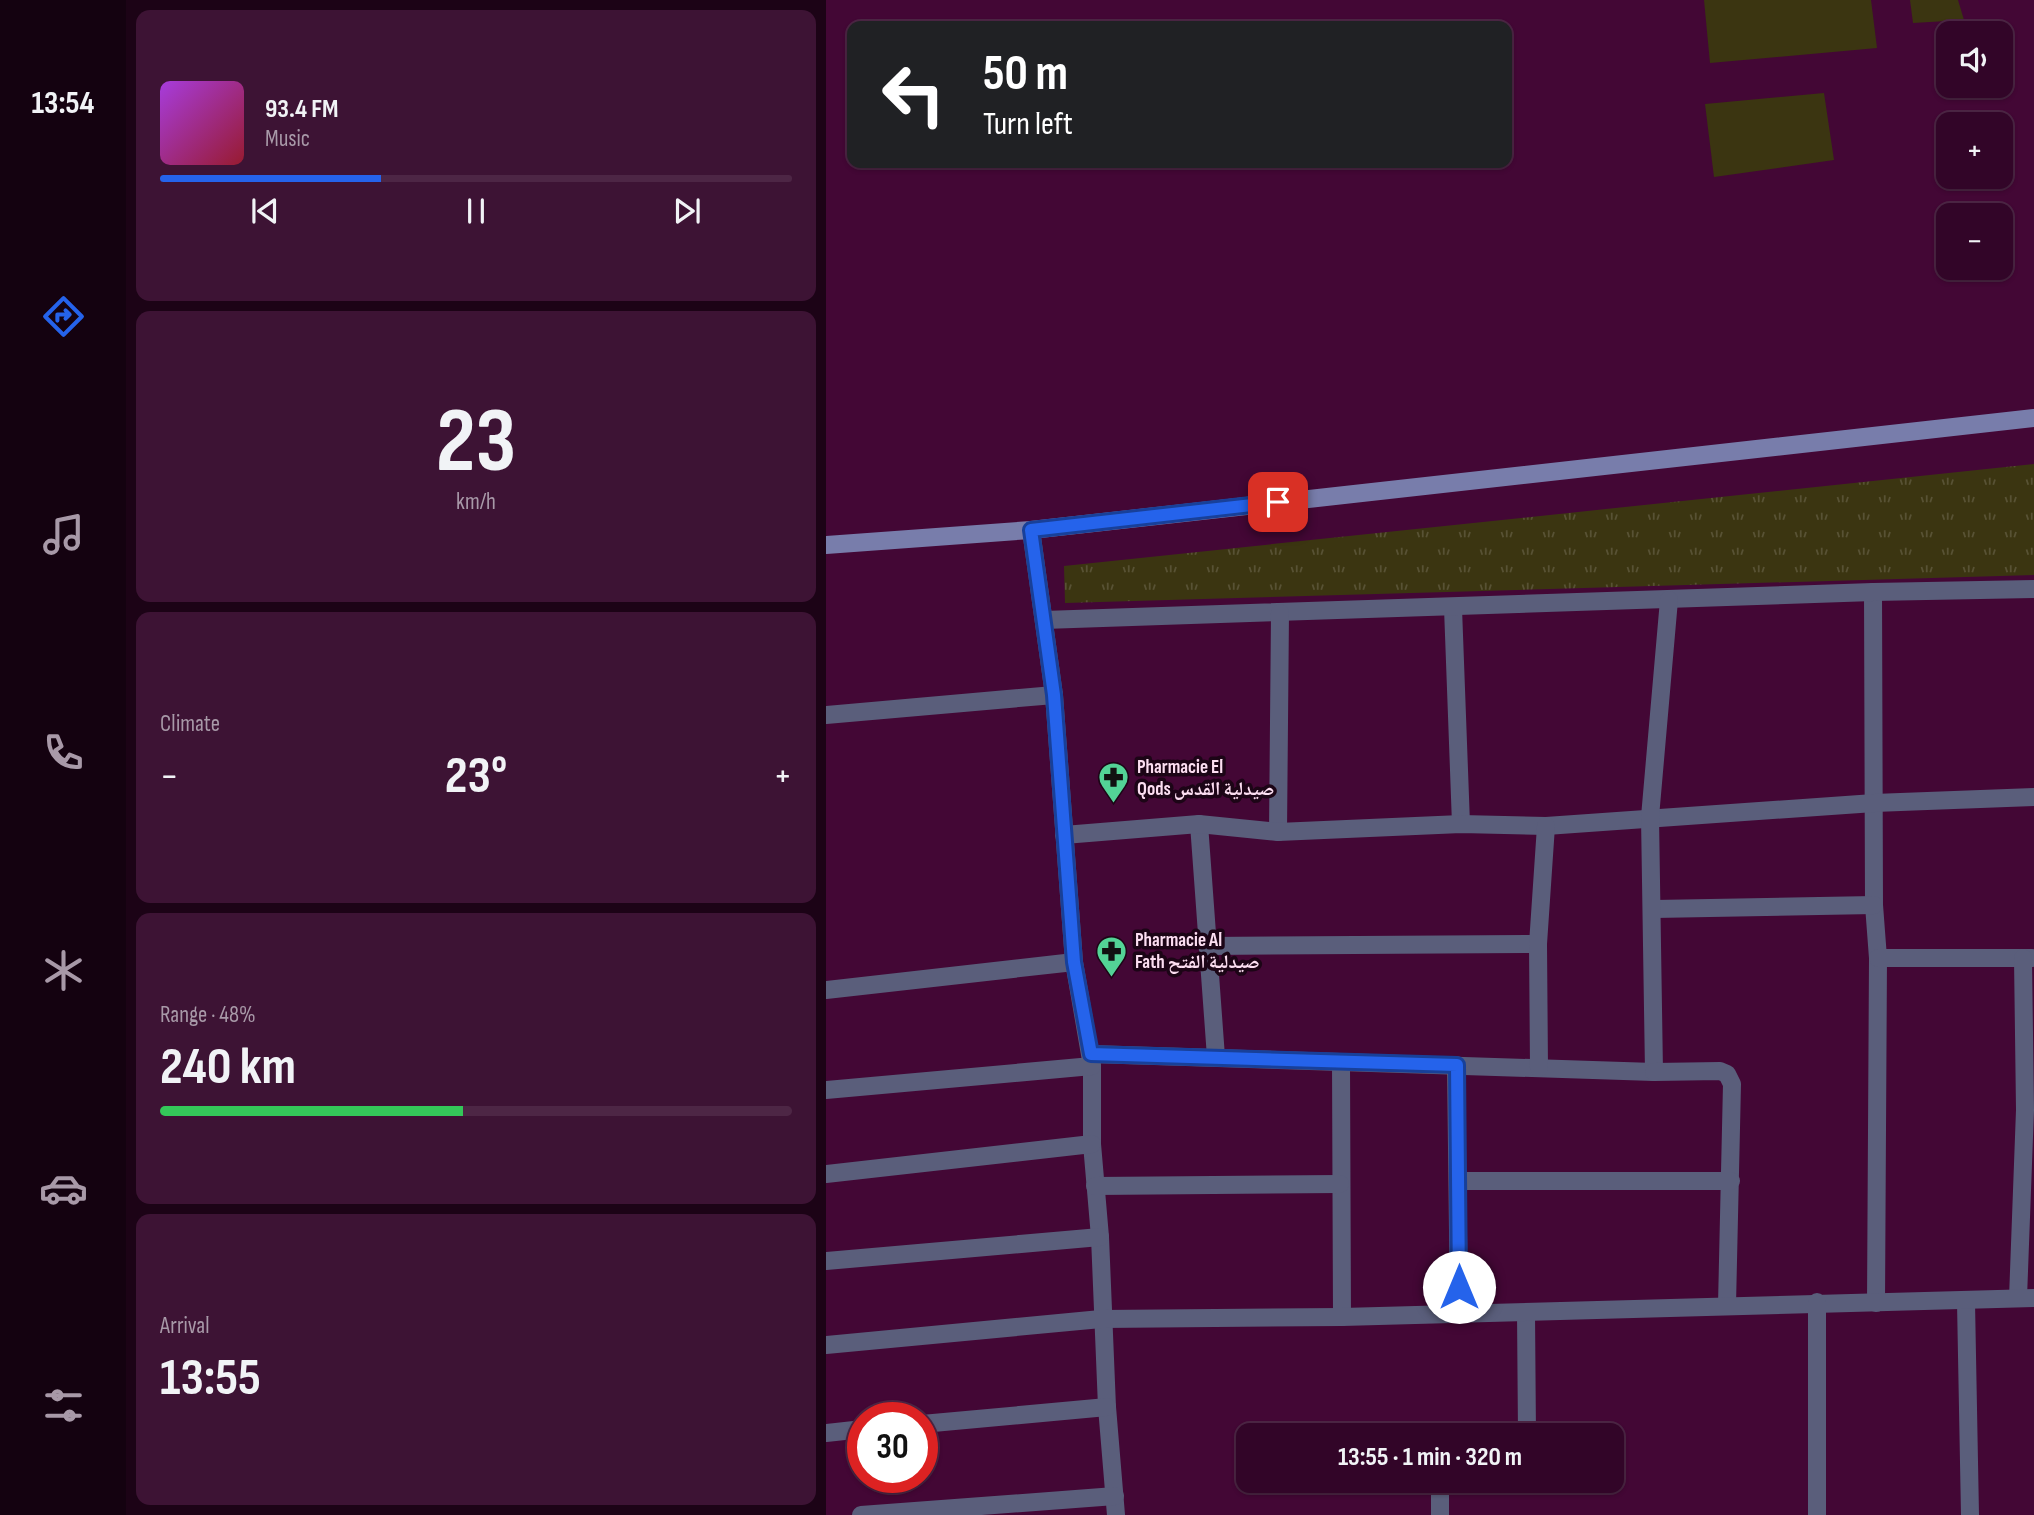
<!DOCTYPE html>
<html lang="en">
<head>
<meta charset="utf-8">
<style>
	body { margin:0; font-family:"Sofia Sans Condensed","Noto Naskh Arabic",sans-serif; background:#3d1334; color:#f1f3f6; height:100vh; display:flex; flex-direction:column; font-size:26px; white-space:nowrap }
	* { box-sizing:border-box; margin:0 }
	p { font-size:23px; color:#a899a8 }
	.icon { flex:none; width:38px; height:38px; fill:none; stroke:currentColor; stroke-width:2; stroke-linecap:round; stroke-linejoin:round }
	.map { position:relative; flex:1; overflow:hidden }
	.details { display:flex; flex-direction:column; gap:10px; padding:10px; background:#1c0316; width:700px }
	.details>* { flex:none }
	.top-card { position:absolute; left:21px; top:21px; width:665px; height:147px; border-radius:14px; box-shadow:0 2px 5px #0004,0 0 0 2px #4d2645; background:#202124; color:#fff; overflow:hidden }
	.controls { position:absolute; left:1110px; top:21px; display:grid; gap:14px }
	.controls a { display:grid; place-items:center; width:77px; height:77px; border-radius:14px; background:#320528; box-shadow:0 2px 5px #0004,0 0 0 2px #4d2645; font-size:35px }
	.speed { position:absolute; left:21px; top:1402px; display:flex; gap:14px; font-size:35px; font-weight:700; text-align:center }
	.speed>* { display:grid; place-content:center; width:91px; height:91px; border-radius:50%; background:#320528; box-shadow:0 2px 5px #0004,0 0 0 2px #4d2645; line-height:1 }
	.speed .limit { border:10px solid #d22; background:#fff; color:#111 }
	.pin { position:absolute; display:grid; place-items:center; width:60px; height:60px; color:#fff; margin:-30px; border-radius:14px; box-shadow:0 4px 10px #0006 }
	.me { position:absolute; width:77px; margin:-38px; rotate:0deg; stroke-linejoin:round; filter:drop-shadow(0 0 5px #0008) }
	.turn { display:flex; align-items:center; gap:24px; height:147px; padding:0 21px; font-size:32px }
	.turn .icon { width:91px; height:91px; stroke-width:2.5 }
	.turn b { display:block; font-size:49px; line-height:60px }
	.big { font-size:52px; font-weight:700; line-height:1.1 }
	.details .card { flex:1; display:flex; flex-direction:column; justify-content:center; gap:10px; min-width:0; padding:0 24px; border-radius:14px; background:#3d1334 }
	.details .dial { align-items:center; gap:0 }
	.dial b { font-size:91px; line-height:1 }
	.song { display:flex; align-items:center; gap:21px }
	.cover { width:84px; height:84px; border-radius:10px; background:linear-gradient(135deg,hsl(280 70% 55%),hsl(350 70% 35%)) }
	.played { height:7px; border-radius:4px; background:linear-gradient(90deg,#2563eb 35%,#4d2645 35%) }
	.keys { display:flex; justify-content:space-around; direction:ltr }
	.heat { display:flex; justify-content:space-between; align-items:center; font-size:38px; direction:ltr }
	.charge { height:10px; border-radius:5px; background:linear-gradient(90deg,#34c759 48%,#4d2645 0) }
	.trip { position:absolute; left:410px; top:1423px; width:388px; height:70px; border-radius:14px; background:#320528; box-shadow:0 2px 5px #0004,0 0 0 2px #4d2645; font-weight:700; line-height:70px; text-align:center }
	main { display:flex; flex:1; min-height:0 }
	.tab-bar { display:flex; flex-direction:column; width:126px; justify-content:space-around; align-items:center; background:#140210; color:#a899a8 }
	.tab-bar .icon { width:49px; height:49px }
	.tab-bar .active { color:#2563eb }
	.tab-bar b { font-size:32px; color:#f1f3f6 }
	.map>svg:first-child { display:block }
</style>
</head>
<body>
<main>
<nav class="tab-bar">
<b>13:54</b>
<svg class="icon active" aria-label="directions" viewBox="0 0 24 24"><path d="M12 3l9 9-9 9-9-9zM9 14v-3h6M13 9l2 2-2 2"/></svg>
<svg class="icon" aria-label="music" viewBox="0 0 24 24"><path d="M9 18V5l10-2v13"/><circle cx="6" cy="18" r="3"/><circle cx="16" cy="16" r="3"/></svg>
<svg class="icon" aria-label="phone" viewBox="0 0 24 24"><path d="M5 4h4l2 5-3 2q2 4 5 5l2-3 5 2v4C11 20 4 13 5 4z"/></svg>
<svg class="icon" aria-label="climate" viewBox="0 0 24 24"><path d="M12 3v18M4 7l16 10M4 17L20 7"/></svg>
<svg class="icon" aria-label="car" viewBox="0 0 24 24"><path d="M5 17H2v-5l4-1 3-4h7l3 4 3 1v5h-3M9 17h6M6 11h13"/><circle cx="7" cy="17" r="2"/><circle cx="17" cy="17" r="2"/></svg>
<svg class="icon" aria-label="filters" viewBox="0 0 24 24"><path d="M4 7h16M4 17h16"/><circle cx="9" cy="7" r="2"/><circle cx="15" cy="17" r="2"/></svg>
</nav>
<section class="details">
<div class="card">
<div class="song"><i class="cover"></i><div><b>93.4 FM</b><p>Music</p></div></div>
<div class="played"></div>
<div class="keys"><svg class="icon" aria-label="previous" viewBox="0 0 24 24"><path d="M18 5L8 12l10 7zM5 5v14"/></svg><svg class="icon" aria-label="pause" viewBox="0 0 24 24"><path d="M8 5v14M16 5v14"/></svg><svg class="icon" aria-label="next" viewBox="0 0 24 24"><path d="M6 5l10 7-10 7zM19 5v14"/></svg></div>
</div>
<div class="card dial"><b>23</b><p>km/h</p></div>
<div class="card"><p>Climate</p>
<div class="heat"><a>−</a><b class="big">23°</b><a>+</a></div>
</div>
<div class="card"><p>Range · 48%</p><b class="big">240 km</b><div class="charge"></div></div>
<div class="card"><p>Arrival</p><b class="big">13:55</b></div>
</section>
<div class="map">
<svg width="1208" height="1515" viewBox="0 0 1208 1515">
	<defs>
		<pattern id="grass-tufts" width="24" height="20" patternUnits="userSpaceOnUse" patternTransform="scale(1.75)"><rect width="24" height="20" fill="#3b3511"/><path d="M3 7l-1-3M5 7V3M7 7l1-3M15 17l-1-3M17 17v-4M19 17l1-3" fill="none" stroke="#585234"/></pattern>
	</defs>
	<rect width="100%" height="100%" fill="#430735"/>
	<polygon fill="url(#grass-tufts)" points="1208,464 1208,575 239,603 238,566"/>
	<g fill="#3b3511">
		<polygon points="878,0 1045,0 1051,48 884,63"/>
		<polygon points="1084,0 1132,0 1138,20 1087,23"/>
		<polygon points="998,93 1008,160 888,177 879,104"/>
	</g>
	<g fill="none" stroke-linecap="round" stroke-linejoin="round">
		<g stroke="#5a5e7b" stroke-width="18">
			<polyline points="205,530 228,695 248,962 266,1066 266,1144 274,1237 281,1407 290,1515"/>
			<polyline points="1047,592 1048,905 1052,958 1050,1303"/>
			<polyline points="627,608 635,824"/>
			<polyline points="218,620 1047,592 1208,589"/>
			<polyline points="0,715 228,695"/>
			<polyline points="373,824 390,1057"/>
			<polyline points="452,832 454,613"/>
			<polyline points="238,835 373,824 452,832 635,824 720,826 1048,803 1208,797"/>
			<polyline points="828,909 1048,905"/>
			<polyline points="381,946 712,944"/>
			<polyline points="1052,958 1206,958"/>
			<polyline points="0,990 248,962"/>
			<polyline points="265,1054 828,1072 824,817 843,600"/>
			<polyline points="515,1062 516,1317"/>
			<polyline points="630,1065 633,1314"/>
			<polyline points="713,1068 712,944 720,826"/>
			<polyline points="828,1072 894,1071 901,1074 906,1084 901,1305"/>
			<polyline points="0,1090 266,1066"/>
			<polyline points="0,1174 266,1144"/>
			<polyline points="634,1181 905,1181"/>
			<polyline points="269,1186 514,1184"/>
			<polyline points="0,1261 274,1237"/>
			<polyline points="1192,1298 1199,1110 1197,958"/>
			<polyline points="1140,1302 1144,1515"/>
			<polyline points="700,1313 701,1435"/>
			<polyline points="0,1345 275,1319 516,1317 1208,1298"/>
			<polyline points="96,1424 281,1407"/>
			<polyline points="0,1433 37,1429"/>
			<polyline points="614,1480 614,1515"/>
			<polyline points="35,1515 289,1496"/>
			<polyline points="991,1515 991,1302"/>
		</g>
		<polyline stroke="#787dab" stroke-width="18" points="0,545 205,530 1208,418"/>
	</g>
	<g fill="none" stroke-linecap="round" stroke-linejoin="round">
		<defs>
			<polyline id="route" points="452,502 205,530 228,695 248,962 265,1054 631,1065 633,1287"/>
		</defs>
		<use href="#route" stroke="#184099" stroke-width="18"/>
		<use href="#route" stroke="#2563eb" stroke-width="12"/>
	</g>
	<defs>
		<symbol id="pharmacy-pin" viewBox="-11 -11 22 30"><path d="M0 17L-7.5 6A9.5 9.5 0 1 1 7.5 6Z" fill="#53d396" stroke="#1c0516"/><path d="M-2-6h4v4h4v4h-4v4h-4v-4h-4v-4h4Z" fill="#111"/></symbol>
	</defs>
	<g fill-rule="evenodd">
		<use href="#pharmacy-pin" x="270" y="760" width="35" height="47"/>
		<use href="#pharmacy-pin" x="268" y="934" width="35" height="47"/>
	</g>
	<g text-anchor="middle" dominant-baseline="central" stroke-width="7" stroke-linejoin="round" paint-order="stroke">
		<g font-size="19" font-weight="bold" fill="#fcdef1" stroke="#1c0516" text-anchor="start">
			<text x="311" y="767">Pharmacie El<tspan x="311" dy="22">Qods صيدلية القدس</tspan></text>
			<text x="309" y="940">Pharmacie Al<tspan x="309" dy="22">Fath صيدلية الفتح</tspan></text>
		</g>
	</g>
</svg>
<div class="controls">
<a><svg class="icon" aria-label="sound" viewBox="0 0 24 24"><path d="M4 9h4l5-4v14l-5-4H4zM17 9q2 3 0 6"/></svg></a>
<a>+</a>
<a>−</a>
</div>
<div class="speed"><div class="limit">30</div></div>
<div class="pin" style="left:452px;top:502px;background:#d93025"><svg class="icon" aria-label="arrive" viewBox="0 0 24 24"><path d="M6 21V4h12l-3 4 3 4H6"/></svg></div>
<svg class="me" style="left:633px;top:1287px" viewBox="-20 -20 40 40"><circle r="19" fill="#fff"/><path d="M0-13L10 11 0 6-10 11z" fill="#2563eb"/></svg>
<div class="trip">13:55 · 1 min · 320 m</div>
<div class="top-card">
<div class="turn"><svg class="icon" aria-label="left" viewBox="0 0 24 24"><path d="M17 20v-9H6M10 6l-5 5 5 5"/></svg><div><b>50 m</b>Turn left</div></div>
</div>
</div>
</main>
</body>
</html>
